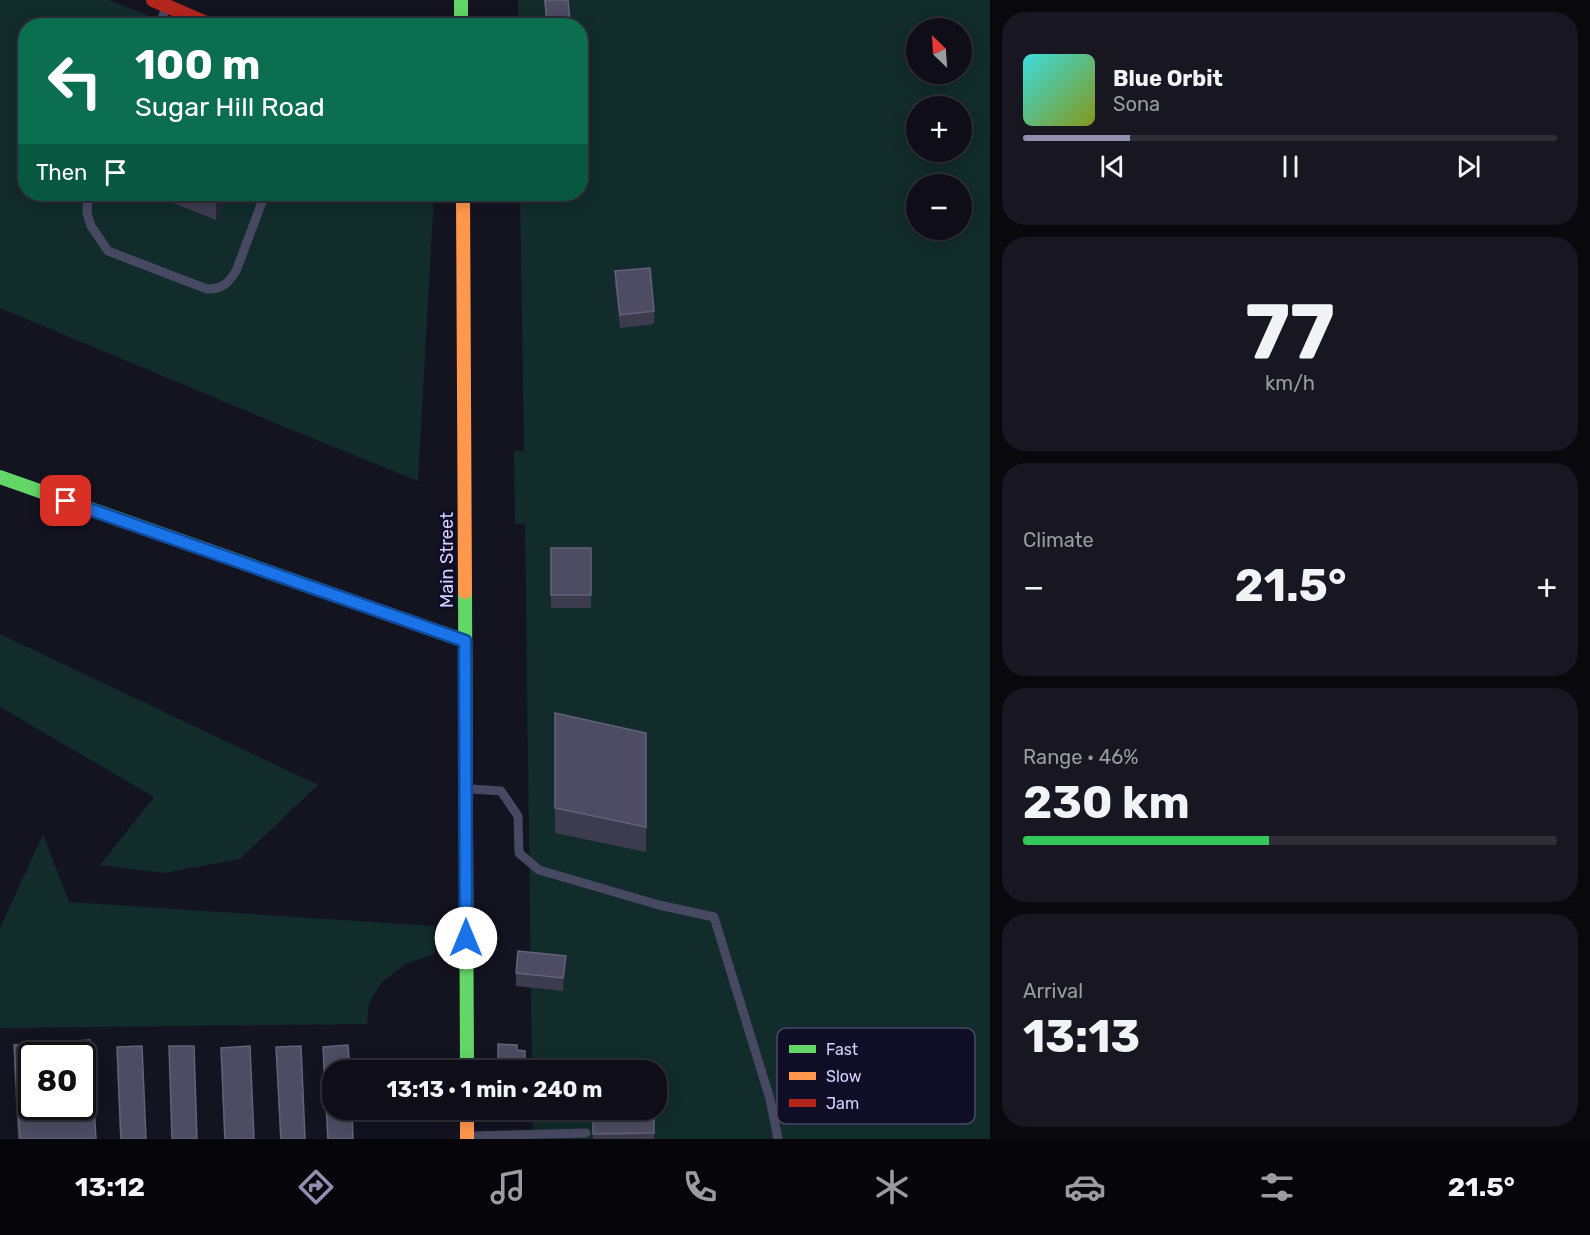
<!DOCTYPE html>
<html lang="en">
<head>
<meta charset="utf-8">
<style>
	body { margin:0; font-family:Rubik,sans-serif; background:#181721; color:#f1f3f6; height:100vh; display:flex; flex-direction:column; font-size:22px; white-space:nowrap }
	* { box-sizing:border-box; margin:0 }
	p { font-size:20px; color:#9b9ca2 }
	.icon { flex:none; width:33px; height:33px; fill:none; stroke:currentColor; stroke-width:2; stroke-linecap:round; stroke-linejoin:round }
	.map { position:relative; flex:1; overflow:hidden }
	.panel { display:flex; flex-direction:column; gap:12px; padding:12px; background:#08080d; width:600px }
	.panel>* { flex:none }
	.hud { position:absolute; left:18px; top:18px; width:570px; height:183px; border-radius:24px; box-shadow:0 3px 15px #0003,0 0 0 2px #2f2e37; background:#0b6e4f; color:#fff; overflow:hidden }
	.needle { width:39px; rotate:335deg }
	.tools { position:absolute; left:906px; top:18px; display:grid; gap:12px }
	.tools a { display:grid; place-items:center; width:66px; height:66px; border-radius:50%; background:#0f0e18; box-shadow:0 3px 15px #0003,0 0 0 2px #2f2e37; font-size:30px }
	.speed { position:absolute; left:18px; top:1042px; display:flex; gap:12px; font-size:30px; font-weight:700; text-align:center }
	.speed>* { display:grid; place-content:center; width:78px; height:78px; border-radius:50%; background:#0f0e18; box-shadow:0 3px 15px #0003,0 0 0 2px #2f2e37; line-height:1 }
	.speed .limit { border:3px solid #111; border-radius:9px; background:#fff; color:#111 }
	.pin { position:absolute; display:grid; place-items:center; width:51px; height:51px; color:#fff; margin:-26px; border-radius:12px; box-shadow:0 3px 9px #0006 }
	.me { position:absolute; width:66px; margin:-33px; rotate:0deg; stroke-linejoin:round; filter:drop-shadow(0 0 4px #0008) }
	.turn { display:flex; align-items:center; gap:21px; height:126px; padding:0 18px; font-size:27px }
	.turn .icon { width:78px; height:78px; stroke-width:2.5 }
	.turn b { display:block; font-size:42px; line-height:51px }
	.then { display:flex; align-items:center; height:57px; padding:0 18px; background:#0003; gap:12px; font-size:22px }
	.big { font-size:45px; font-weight:700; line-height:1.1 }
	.panel .tile { flex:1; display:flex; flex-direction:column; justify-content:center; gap:9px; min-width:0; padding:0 21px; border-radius:24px; background:#181721 }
	.panel .dial { align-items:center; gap:0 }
	.dial b { font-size:78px; line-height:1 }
	.song { display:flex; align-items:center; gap:18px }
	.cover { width:72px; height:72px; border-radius:9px; background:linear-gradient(135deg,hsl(180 70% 55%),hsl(70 70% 35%)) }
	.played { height:6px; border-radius:3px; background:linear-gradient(90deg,#918fb1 20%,#2f2e37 20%) }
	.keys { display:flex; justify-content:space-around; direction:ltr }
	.heat { display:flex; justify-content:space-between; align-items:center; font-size:33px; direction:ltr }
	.charge { height:9px; border-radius:4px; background:linear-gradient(90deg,#34c759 46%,#2f2e37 0) }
	.trip { position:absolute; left:322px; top:1060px; width:345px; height:60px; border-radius:24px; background:#0f0e18; box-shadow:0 3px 15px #0003,0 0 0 2px #2f2e37; font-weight:700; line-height:60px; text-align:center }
	.tab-bar { display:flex; height:96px; justify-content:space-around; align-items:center; background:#06060a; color:#9b9ca2 }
	.tab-bar .icon { width:42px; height:42px }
	.tab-bar .selected { color:#918fb1 }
	.tab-bar b { font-size:27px; color:#f1f3f6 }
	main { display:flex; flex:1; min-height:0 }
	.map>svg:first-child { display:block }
</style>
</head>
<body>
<main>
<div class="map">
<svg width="990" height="1139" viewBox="0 0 990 1139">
	<rect width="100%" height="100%" fill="#141320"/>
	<g fill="#112c2b" fill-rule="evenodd">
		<polygon points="0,0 109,0 171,25 26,26 26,194 434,194 418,481 287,428 0,308"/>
		<path d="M518 0H990V1139H533V1110H657V1071H532L525 524 515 523 514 451H524L520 194H580V26L518 25ZM916 28H962V74H916ZM916 106H962V152H916ZM916 184H962V230H916Z"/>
		<polygon points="0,634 318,785 240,859 164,873 100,865 154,797 0,707"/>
		<polygon points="43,834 69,902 434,926 435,954 406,964 382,982 369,1003 367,1024 0,1028 0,928"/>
	</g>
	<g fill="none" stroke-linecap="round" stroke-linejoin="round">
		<g stroke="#474861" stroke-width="9">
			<polyline points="159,26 166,8"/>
			<path d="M88 194 87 213 91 226 108 251 207 289C222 289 228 284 236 271L265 194"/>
			<polyline points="471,789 501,791 518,816 519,853 539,870 659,905 714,917 770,1099 778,1139"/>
			<polyline points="471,1136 586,1133"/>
		</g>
		<g stroke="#63d668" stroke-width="14">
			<polyline points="461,0 461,26"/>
			<polyline points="0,477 465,641"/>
			<polyline points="465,592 467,1071"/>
		</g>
		<g stroke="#ff974d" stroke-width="14">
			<polyline points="463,194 465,592"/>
			<polyline points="467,1110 467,1139"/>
		</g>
		<polyline stroke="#b3261e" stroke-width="14" points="153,0 213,26"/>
	</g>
	<g fill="#3d3c4f">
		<polygon points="544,0 568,0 570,26 546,26"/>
		<polygon points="151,194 226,194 216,220"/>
		<polygon points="615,271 654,311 654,324 620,328 615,284"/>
		<rect x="551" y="548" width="40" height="60"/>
		<polygon points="555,713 646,733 646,852 555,833"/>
		<polygon points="566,969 563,991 516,986 516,973"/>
		<polygon points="498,1044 517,1050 525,1051 525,1071 498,1071"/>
		<polygon points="14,1045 96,1139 18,1139 14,1070"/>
		<polygon points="169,1046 197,1139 172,1139"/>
		<polygon points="117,1047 146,1139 120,1139 117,1066"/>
		<polygon points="276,1047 305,1139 280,1139"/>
		<polygon points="323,1047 353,1139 327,1139 323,1066"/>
		<polygon points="221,1048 254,1139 224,1139"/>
		<rect x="593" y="1110" width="61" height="29"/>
	</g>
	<g fill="#262534">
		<polygon points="216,194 226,194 216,220"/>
		<polygon points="566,956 566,969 563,991 563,978"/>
	</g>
	<g fill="#4e4c62" stroke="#63617b" stroke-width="1.5" fill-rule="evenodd">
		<polygon points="545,0 568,0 570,20 547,23"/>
		<rect x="387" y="19" width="32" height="7"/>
		<polygon points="650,268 654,311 620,315 615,271"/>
		<rect x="551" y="548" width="40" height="47"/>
		<polygon points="555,713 646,733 646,827 555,808"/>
		<polygon points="518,951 566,956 563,978 516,973"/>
		<path d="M90 1040 96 1139H20L14 1045ZM32 1056H82V1107H32Z"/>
		<polygon points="498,1044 517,1045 517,1050 525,1051 525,1070 498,1070"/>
		<polygon points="348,1045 350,1071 333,1071 333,1110 352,1110 353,1139 328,1139 323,1047"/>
		<polygon points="142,1046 146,1139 121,1139 117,1047"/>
		<polygon points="169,1046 194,1046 197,1139 172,1139"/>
		<polygon points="250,1046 254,1139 225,1139 221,1048"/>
		<polygon points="301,1046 305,1139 281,1139 276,1047"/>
		<polygon points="593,1110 654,1110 654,1133 593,1134"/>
	</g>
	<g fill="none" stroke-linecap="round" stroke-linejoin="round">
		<defs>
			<polyline id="route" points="66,501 465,641 466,938"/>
		</defs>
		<use href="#route" stroke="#114b97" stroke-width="15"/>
		<use href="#route" stroke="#1a73e8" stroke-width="10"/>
	</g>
	<g text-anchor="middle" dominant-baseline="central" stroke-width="6" stroke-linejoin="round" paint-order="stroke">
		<g font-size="18" fill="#d4d2ff" stroke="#100d26">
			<text transform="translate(447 560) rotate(-90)">Main Street</text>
		</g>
	</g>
	<rect x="777" y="1028" width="198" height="96" rx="9" fill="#100d26" stroke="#4b4867" stroke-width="1.5"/>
	<rect x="789" y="1045" width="27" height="8" fill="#63d668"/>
	<rect x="789" y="1072" width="27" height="8" fill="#ff974d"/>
	<rect x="789" y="1099" width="27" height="8" fill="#b3261e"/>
	<g font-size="16" fill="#d4d2ff">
		<text x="826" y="1055">Fast</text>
		<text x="826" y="1082">Slow</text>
		<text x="826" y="1109">Jam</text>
	</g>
</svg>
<div class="tools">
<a><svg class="needle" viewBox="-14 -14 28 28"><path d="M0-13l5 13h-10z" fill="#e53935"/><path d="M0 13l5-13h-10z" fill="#9b9ca2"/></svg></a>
<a>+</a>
<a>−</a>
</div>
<div class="speed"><div class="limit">80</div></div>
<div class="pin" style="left:66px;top:501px;background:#d93025"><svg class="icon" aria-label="arrive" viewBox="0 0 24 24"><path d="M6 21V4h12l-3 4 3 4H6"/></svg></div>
<svg class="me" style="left:466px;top:938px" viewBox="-20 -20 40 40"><circle r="19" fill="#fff"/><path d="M0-13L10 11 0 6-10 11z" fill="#1a73e8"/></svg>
<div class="trip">13:13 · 1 min · 240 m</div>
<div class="hud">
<div class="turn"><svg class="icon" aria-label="left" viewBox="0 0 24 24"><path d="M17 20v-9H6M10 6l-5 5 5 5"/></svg><div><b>100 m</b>Sugar Hill Road</div></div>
<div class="then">Then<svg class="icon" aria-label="arrive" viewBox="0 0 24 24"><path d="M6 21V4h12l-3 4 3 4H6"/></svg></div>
</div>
</div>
<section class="panel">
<div class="tile">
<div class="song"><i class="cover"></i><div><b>Blue Orbit</b><p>Sona</p></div></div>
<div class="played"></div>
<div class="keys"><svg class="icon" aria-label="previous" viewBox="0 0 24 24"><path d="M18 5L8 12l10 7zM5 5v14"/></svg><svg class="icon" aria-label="pause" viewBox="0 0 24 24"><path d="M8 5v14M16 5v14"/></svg><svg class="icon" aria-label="next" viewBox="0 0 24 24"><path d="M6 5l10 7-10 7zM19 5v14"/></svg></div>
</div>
<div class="tile dial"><b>77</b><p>km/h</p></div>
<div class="tile"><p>Climate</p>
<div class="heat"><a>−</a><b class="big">21.5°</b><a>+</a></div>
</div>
<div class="tile"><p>Range · 46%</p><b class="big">230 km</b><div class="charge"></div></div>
<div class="tile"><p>Arrival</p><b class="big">13:13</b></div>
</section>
</main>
<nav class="tab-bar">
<b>13:12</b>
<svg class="icon selected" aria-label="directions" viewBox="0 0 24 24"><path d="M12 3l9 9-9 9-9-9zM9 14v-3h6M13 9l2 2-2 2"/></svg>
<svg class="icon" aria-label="music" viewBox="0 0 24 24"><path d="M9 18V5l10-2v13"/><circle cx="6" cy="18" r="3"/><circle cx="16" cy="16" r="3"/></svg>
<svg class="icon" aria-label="phone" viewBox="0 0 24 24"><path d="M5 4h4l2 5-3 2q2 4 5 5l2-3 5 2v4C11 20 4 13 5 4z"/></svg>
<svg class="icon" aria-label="climate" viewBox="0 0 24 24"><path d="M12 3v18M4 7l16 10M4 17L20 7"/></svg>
<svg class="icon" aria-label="car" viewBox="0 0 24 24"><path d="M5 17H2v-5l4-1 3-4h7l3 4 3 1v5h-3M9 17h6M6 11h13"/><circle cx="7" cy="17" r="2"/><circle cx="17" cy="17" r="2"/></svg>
<svg class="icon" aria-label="filters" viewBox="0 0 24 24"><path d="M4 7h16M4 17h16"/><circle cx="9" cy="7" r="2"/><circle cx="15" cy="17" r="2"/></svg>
<b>21.5°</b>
</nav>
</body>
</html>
